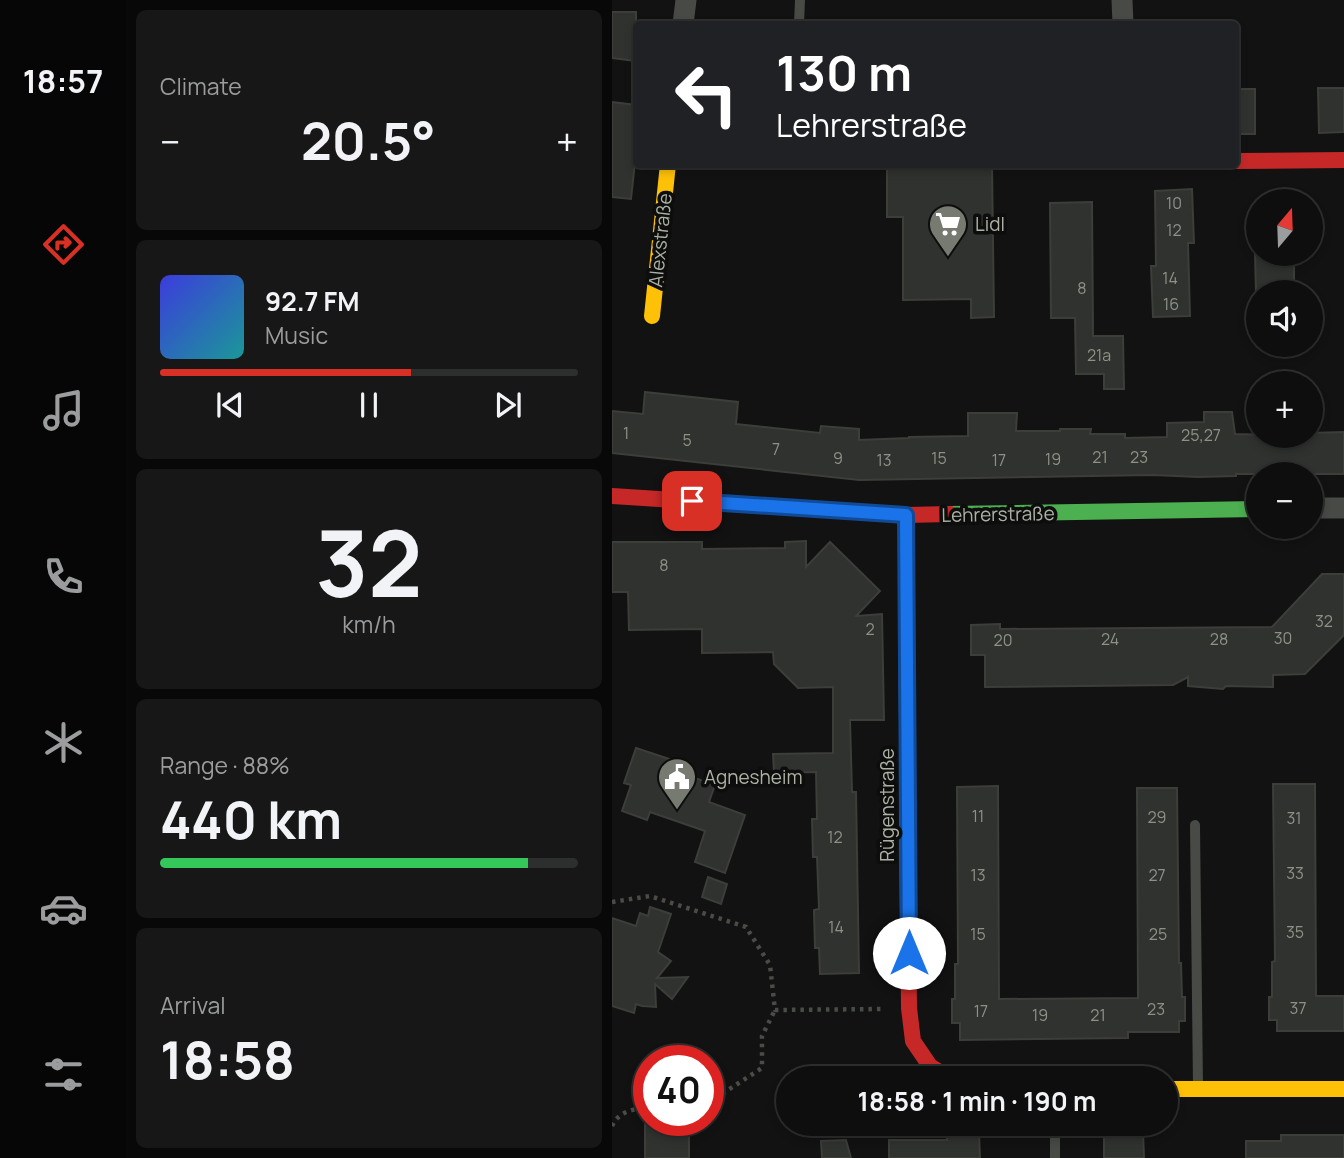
<!DOCTYPE html>
<html lang="en">
<head>
<meta charset="utf-8">
<style>
	body { margin:0; font-family:Manrope,sans-serif; background:#161716; color:#f1f3f6; height:100vh; display:flex; flex-direction:column; font-size:26px; white-space:nowrap }
	* { box-sizing:border-box; margin:0 }
	p { font-size:23px; color:#9a9c9d }
	.icon { flex:none; width:38px; height:38px; fill:none; stroke:currentColor; stroke-width:2; stroke-linecap:round; stroke-linejoin:round }
	.map { position:relative; flex:1; overflow:hidden }
	.drawer { display:flex; flex-direction:column; gap:10px; padding:10px; background:#070807; width:486px }
	.drawer>* { flex:none }
	.hud { position:absolute; left:21px; top:21px; width:606px; height:147px; border-radius:7px; box-shadow:0 4px 10px #0003,0 0 0 2px #2d2e2e; background:#202124; color:#fff; overflow:hidden }
	.needle { width:46px; rotate:19deg }
	.buttons { position:absolute; left:634px; top:189px; display:grid; gap:14px }
	.buttons a { display:grid; place-items:center; width:77px; height:77px; border-radius:50%; background:#0d0e0d; box-shadow:0 4px 10px #0003,0 0 0 2px #2d2e2e; font-size:35px }
	.speed { position:absolute; left:21px; top:1045px; display:flex; gap:14px; font-size:35px; font-weight:700; text-align:center }
	.speed>* { display:grid; place-content:center; width:91px; height:91px; border-radius:50%; background:#0d0e0d; box-shadow:0 4px 10px #0003,0 0 0 2px #2d2e2e; line-height:1 }
	.speed .limit { border:10px solid #d22; background:#fff; color:#111 }
	.pin { position:absolute; display:grid; place-items:center; width:60px; height:60px; color:#fff; margin:-30px; border-radius:14px; box-shadow:0 4px 10px #0006 }
	.me { position:absolute; width:77px; margin:-38px; rotate:0deg; stroke-linejoin:round; filter:drop-shadow(0 0 5px #0008) }
	.turn { display:flex; align-items:center; gap:24px; height:147px; padding:0 28px; font-size:32px }
	.turn .icon { width:91px; height:91px; stroke-width:2.5 }
	.turn b { display:block; font-size:49px; line-height:60px }
	.big { font-size:52px; font-weight:700; line-height:1.1 }
	.drawer .card { flex:1; display:flex; flex-direction:column; justify-content:center; gap:10px; min-width:0; padding:0 24px; border-radius:10px; background:#161716 }
	.drawer .dial { align-items:center; gap:0 }
	.dial b { font-size:91px; line-height:1 }
	.song { display:flex; align-items:center; gap:21px }
	.cover { width:84px; height:84px; border-radius:10px; background:linear-gradient(135deg,hsl(240 70% 55%),hsl(180 70% 35%)) }
	.played { height:7px; border-radius:4px; background:linear-gradient(90deg,#d93025 60%,#2d2e2e 60%) }
	.keys { display:flex; justify-content:space-around; direction:ltr }
	.heat { display:flex; justify-content:space-between; align-items:center; font-size:38px; direction:ltr }
	.charge { height:10px; border-radius:5px; background:linear-gradient(90deg,#34c759 88%,#2d2e2e 0) }
	.trip { position:absolute; left:164px; top:1066px; width:402px; height:70px; border-radius:35px; background:#0d0e0d; box-shadow:0 4px 10px #0003,0 0 0 2px #2d2e2e; font-weight:700; line-height:70px; text-align:center }
	main { display:flex; flex:1; min-height:0 }
	.tabs { display:flex; flex-direction:column; width:126px; justify-content:space-around; align-items:center; background:#050605; color:#9a9c9d }
	.tabs .icon { width:49px; height:49px }
	.tabs .on { color:#d93025 }
	.tabs b { font-size:32px; color:#f1f3f6 }
	.map>svg:first-child { display:block }
</style>
</head>
<body>
<main>
<nav class="tabs">
<b>18:57</b>
<svg class="icon on" aria-label="directions" viewBox="0 0 24 24"><path d="M12 3l9 9-9 9-9-9zM9 14v-3h6M13 9l2 2-2 2"/></svg>
<svg class="icon" aria-label="music" viewBox="0 0 24 24"><path d="M9 18V5l10-2v13"/><circle cx="6" cy="18" r="3"/><circle cx="16" cy="16" r="3"/></svg>
<svg class="icon" aria-label="phone" viewBox="0 0 24 24"><path d="M5 4h4l2 5-3 2q2 4 5 5l2-3 5 2v4C11 20 4 13 5 4z"/></svg>
<svg class="icon" aria-label="climate" viewBox="0 0 24 24"><path d="M12 3v18M4 7l16 10M4 17L20 7"/></svg>
<svg class="icon" aria-label="car" viewBox="0 0 24 24"><path d="M5 17H2v-5l4-1 3-4h7l3 4 3 1v5h-3M9 17h6M6 11h13"/><circle cx="7" cy="17" r="2"/><circle cx="17" cy="17" r="2"/></svg>
<svg class="icon" aria-label="filters" viewBox="0 0 24 24"><path d="M4 7h16M4 17h16"/><circle cx="9" cy="7" r="2"/><circle cx="15" cy="17" r="2"/></svg>
</nav>
<section class="drawer">
<div class="card"><p>Climate</p>
<div class="heat"><a>−</a><b class="big">20.5°</b><a>+</a></div>
</div>
<div class="card">
<div class="song"><i class="cover"></i><div><b>92.7 FM</b><p>Music</p></div></div>
<div class="played"></div>
<div class="keys"><svg class="icon" aria-label="previous" viewBox="0 0 24 24"><path d="M18 5L8 12l10 7zM5 5v14"/></svg><svg class="icon" aria-label="pause" viewBox="0 0 24 24"><path d="M8 5v14M16 5v14"/></svg><svg class="icon" aria-label="next" viewBox="0 0 24 24"><path d="M6 5l10 7-10 7zM19 5v14"/></svg></div>
</div>
<div class="card dial"><b>32</b><p>km/h</p></div>
<div class="card"><p>Range · 88%</p><b class="big">440 km</b><div class="charge"></div></div>
<div class="card"><p>Arrival</p><b class="big">18:58</b></div>
</section>
<div class="map">
<svg width="732" height="1158" viewBox="0 0 732 1158">
	<rect width="100%" height="100%" fill="#111211"/>
	<g fill="#30322f" stroke="#3c3e3a" stroke-width="2">
		<polygon points="0,12 24,12 24,61 0,58"/>
		<polygon points="706,88 732,88 732,132 707,133"/>
		<rect x="623" y="89" width="20" height="45"/>
		<polygon points="0,102 24,105 24,153 19,199 0,197"/>
		<polygon points="281,164 380,164 382,317 359,318 359,299 291,300 291,217 275,217 275,169 281,169"/>
		<polygon points="580,189 582,243 576,243 578,316 541,317 539,266 544,266 543,191"/>
		<polygon points="480,202 481,336 511,336 512,389 492,389 492,374 464,374 463,318 439,318 438,203"/>
		<polygon points="643,254 682,254 682,292 644,292"/>
		<polygon points="33,392 126,402 124,424 208,433 209,426 247,429 247,440 297,438 297,437 356,436 356,413 405,413 404,431 448,431 448,429 479,429 478,434 513,434 513,438 555,437 555,423 592,422 592,412 620,412 623,434 698,436 698,433 732,432 732,474 624,474 624,476 586,477 541,475 247,480 0,453 0,411 31,414"/>
		<polygon points="194,541 194,567 218,542 268,591 244,616 270,614 272,720 238,720 240,792 244,792 247,973 208,974 207,948 203,948 202,910 207,909 205,857 201,857 200,819 205,819 204,772 162,773 161,754 221,753 221,687 186,688 162,664 161,652 90,653 90,629 17,630 16,592 0,592 0,542 90,542 90,549 173,548 173,542"/>
		<polygon points="710,574 732,574 732,635 693,674 661,675 661,687 614,686 611,689 576,686 576,677 561,685 373,687 373,655 359,655 359,625 388,624 388,629 660,627"/>
		<polygon points="24,748 63,761 60,770 103,785 97,802 133,815 113,873 83,862 93,831 38,812 35,820 10,811 19,785 12,783"/>
		<polygon points="661,784 703,784 704,996 732,996 732,1031 665,1031 665,1020 657,1020 657,997 660,997 660,962 663,961"/>
		<polygon points="386,786 387,999 526,998 525,788 565,788 567,963 569,963 570,997 573,997 573,1021 567,1021 567,1032 516,1032 516,1038 348,1040 348,1023 340,1023 340,999 343,999 343,964 346,964 345,787"/>
		<polygon points="96,877 115,884 109,904 90,897"/>
		<polygon points="38,907 59,914 46,952 59,961 45,978 76,977 60,999 43,984 44,1007 30,1006 24,1004 22,1013 0,1006 0,918 24,926 28,913 36,916"/>
		<polygon points="33,1120 77,1121 77,1158 33,1158"/>
		<polygon points="531,1131 532,1158 492,1158 492,1132"/>
		<polygon points="335,1133 367,1133 368,1158 277,1158 277,1140 335,1140"/>
		<polygon points="669,1135 732,1135 732,1158 634,1158 634,1141 669,1141"/>
		<polygon points="234,1140 239,1158 210,1158 209,1141"/>
	</g>
	<g fill="none" stroke-linecap="round" stroke-linejoin="round">
		<g stroke="#4a4c47" stroke-width="4.5" stroke-dasharray="3.5 5" stroke-linecap="butt">
			<polyline points="0,902 38,896 134,927 158,965 163,1010 272,1009"/>
			<polyline points="96,1103 150,1068 150,1036 163,1010"/>
			<path d="M0 1126C6 1112 23 1107 37 1109"/>
		</g>
		<g stroke="#484a46" stroke-width="10">
			<polyline points="187,24 188,0"/>
			<polyline points="583,825 586,1087"/>
			<polyline points="443,1124 443,1158"/>
		</g>
		<g stroke="#484a46" stroke-width="21">
			<polyline points="510,0 511,24"/>
			<polyline points="71,24 74,0"/>
			<polyline points="698,508 732,508"/>
		</g>
		<polyline stroke="#4caf50" stroke-width="16" points="338,514 646,509"/>
		<g stroke="#ffc107" stroke-width="16">
			<polyline points="40,316 56,164"/>
			<polyline points="294,515 296,924"/>
			<polyline points="555,1089 732,1089"/>
		</g>
		<g stroke="#c62828" stroke-width="16">
			<polyline points="623,161 732,160"/>
			<polyline points="0,496 294,515 338,514"/>
			<polyline points="296,924 297,1008 301,1041 318,1066 337,1078"/>
		</g>
	</g>
	<g fill="none" stroke-linecap="round" stroke-linejoin="round">
		<defs>
			<polyline id="route" points="80,501 294,515 297,953"/>
		</defs>
		<use href="#route" stroke="#114b97" stroke-width="18"/>
		<use href="#route" stroke="#1a73e8" stroke-width="12"/>
	</g>
	<defs>
		<symbol id="supermarket-pin" viewBox="-11 -11 22 30"><path d="M0 17L-7.5 6A9.5 9.5 0 1 1 7.5 6Z" fill="#767a70" stroke="#0c0d0c"/><path d="M-6-5.5h2.5l.6 2H6L4.5 2H-2.5L-4.4-4H-6ZM-1.5 3.2a1.3 1.3 0 1 0 .1 0ZM3 3.2a1.3 1.3 0 1 0 .1 0Z" fill="#fff"/></symbol>
		<symbol id="civic-pin" viewBox="-11 -11 22 30"><path d="M0 17L-7.5 6A9.5 9.5 0 1 1 7.5 6Z" fill="#767a70" stroke="#0c0d0c"/><path d="M-.6-6.5H3V-4.5H.6V-3L4-1V1h2V6H-6V1h2V-1L-.6-3ZM-1.2 2.5V6h2.4V2.5Z" fill="#fff"/></symbol>
	</defs>
	<g fill-rule="evenodd">
		<use href="#supermarket-pin" x="314" y="202" width="44" height="60"/>
		<use href="#civic-pin" x="43" y="755" width="44" height="60"/>
	</g>
	<g text-anchor="middle" dominant-baseline="central" stroke-width="7" stroke-linejoin="round" paint-order="stroke">
		<g font-size="16" fill="#8d9286">
			<text x="562" y="203">10</text>
			<text x="562" y="230">12</text>
			<text x="558" y="278">14</text>
			<text x="470" y="288">8</text>
			<text x="559" y="304">16</text>
			<text x="487" y="355">21a</text>
			<text x="14" y="433">1</text>
			<text x="589" y="435">25,27</text>
			<text x="75" y="440">5</text>
			<text x="164" y="449">7</text>
			<text x="488" y="457">21</text>
			<text x="527" y="457">23</text>
			<text x="226" y="458">9</text>
			<text x="327" y="458">15</text>
			<text x="441" y="459">19</text>
			<text x="272" y="460">13</text>
			<text x="387" y="460">17</text>
			<text x="52" y="565">8</text>
			<text x="712" y="621">32</text>
			<text x="258" y="629">2</text>
			<text x="671" y="638">30</text>
			<text x="498" y="639">24</text>
			<text x="607" y="639">28</text>
			<text x="391" y="640">20</text>
			<text x="366" y="816">11</text>
			<text x="545" y="817">29</text>
			<text x="682" y="818">31</text>
			<text x="223" y="837">12</text>
			<text x="683" y="873">33</text>
			<text x="366" y="875">13</text>
			<text x="545" y="875">27</text>
			<text x="224" y="927">14</text>
			<text x="683" y="932">35</text>
			<text x="366" y="934">15</text>
			<text x="546" y="934">25</text>
			<text x="686" y="1008">37</text>
			<text x="544" y="1009">23</text>
			<text x="369" y="1011">17</text>
			<text x="428" y="1015">19</text>
			<text x="486" y="1015">21</text>
		</g>
		<g font-size="19" fill="#acb2a3" stroke="#0c0d0c" text-anchor="start">
			<text x="363" y="224">Lidl</text>
			<text x="92" y="777">Agnesheim</text>
		</g>
		<g font-size="19" fill="#acb2a3" stroke="#0c0d0c">
			<text transform="translate(48 240) rotate(-84)">Alexstraße</text>
			<text transform="translate(386 514) rotate(-1)">Lehrerstraße</text>
			<text transform="translate(275 805) rotate(-90)">Rügenstraße</text>
		</g>
	</g>
</svg>
<div class="buttons">
<a><svg class="needle" viewBox="-14 -14 28 28"><path d="M0-13l5 13h-10z" fill="#e53935"/><path d="M0 13l5-13h-10z" fill="#9a9c9d"/></svg></a>
<a><svg class="icon" aria-label="sound" viewBox="0 0 24 24"><path d="M4 9h4l5-4v14l-5-4H4zM17 9q2 3 0 6"/></svg></a>
<a>+</a>
<a>−</a>
</div>
<div class="speed"><div class="limit">40</div></div>
<div class="pin" style="left:80px;top:501px;background:#d93025"><svg class="icon" aria-label="arrive" viewBox="0 0 24 24"><path d="M6 21V4h12l-3 4 3 4H6"/></svg></div>
<svg class="me" style="left:297px;top:953px" viewBox="-20 -20 40 40"><circle r="19" fill="#fff"/><path d="M0-13L10 11 0 6-10 11z" fill="#1a73e8"/></svg>
<div class="trip">18:58 · 1 min · 190 m</div>
<div class="hud">
<div class="turn"><svg class="icon" aria-label="left" viewBox="0 0 24 24"><path d="M17 20v-9H6M10 6l-5 5 5 5"/></svg><div><b>130 m</b>Lehrerstraße</div></div>
</div>
</div>
</main>
</body>
</html>
